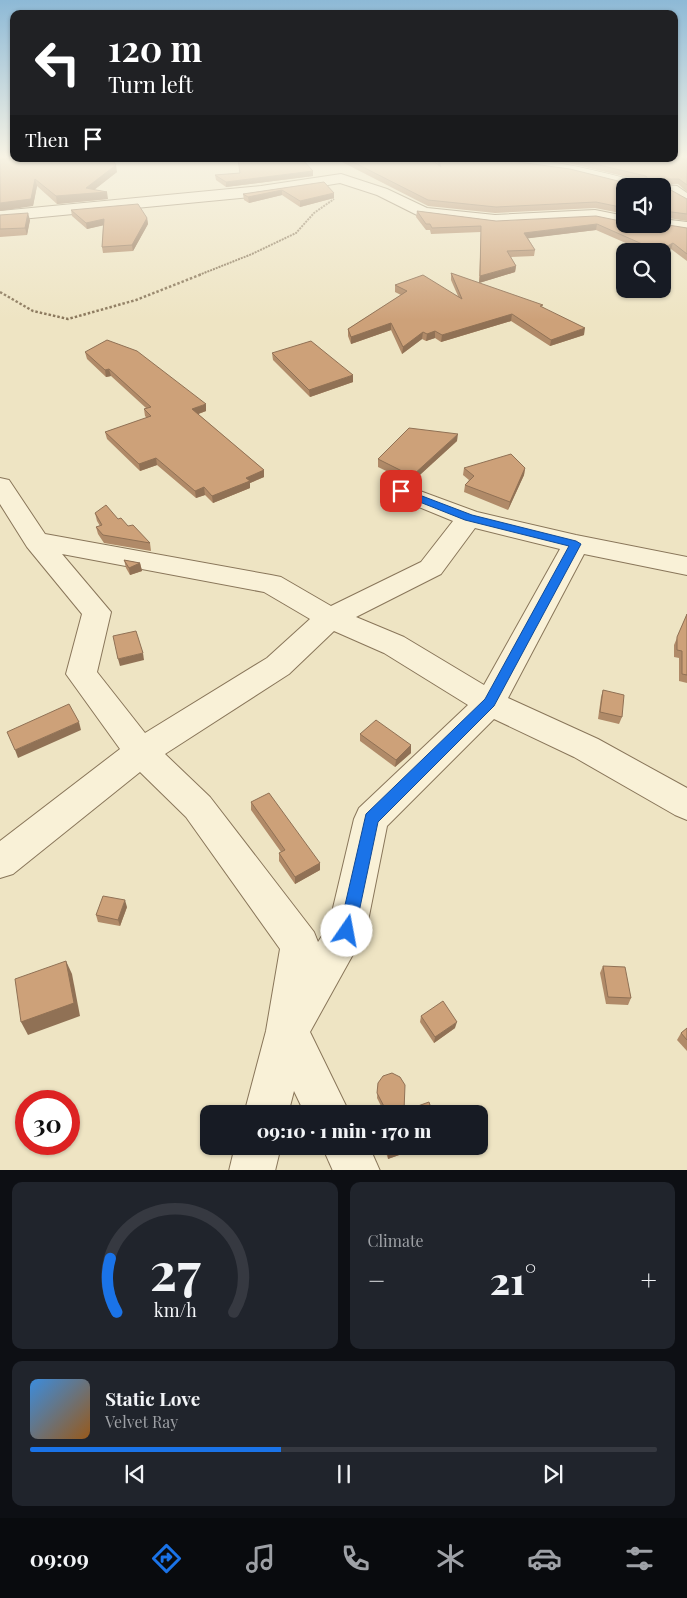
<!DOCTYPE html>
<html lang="en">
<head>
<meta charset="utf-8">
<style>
	body { margin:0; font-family:"Playfair Display",serif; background:#20242c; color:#f1f3f6; height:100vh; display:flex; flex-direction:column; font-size:19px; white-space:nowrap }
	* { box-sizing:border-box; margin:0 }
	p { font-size:16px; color:#9ea1a6 }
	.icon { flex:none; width:28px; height:28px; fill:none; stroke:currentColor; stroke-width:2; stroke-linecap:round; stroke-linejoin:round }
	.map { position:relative; height:1170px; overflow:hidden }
	.drawer { display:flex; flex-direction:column; gap:12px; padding:12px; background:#0d0f14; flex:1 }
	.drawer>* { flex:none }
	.top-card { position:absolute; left:10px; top:10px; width:668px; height:152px; border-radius:10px; box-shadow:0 1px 4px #0004; background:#202124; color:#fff; overflow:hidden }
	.controls { position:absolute; left:616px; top:178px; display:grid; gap:10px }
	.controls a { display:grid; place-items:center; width:55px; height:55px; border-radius:10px; background:#171b24; box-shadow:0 1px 4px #0004; font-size:25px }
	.speed { position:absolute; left:15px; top:1090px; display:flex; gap:10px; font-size:25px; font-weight:700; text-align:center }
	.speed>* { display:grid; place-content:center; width:65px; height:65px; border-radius:50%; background:#171b24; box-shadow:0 1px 4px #0004; line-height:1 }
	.speed .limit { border:8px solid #d22; background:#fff; color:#111 }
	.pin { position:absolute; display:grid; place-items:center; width:42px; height:42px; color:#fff; margin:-21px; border-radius:10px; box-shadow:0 2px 8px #0006 }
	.me { position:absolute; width:55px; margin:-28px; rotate:12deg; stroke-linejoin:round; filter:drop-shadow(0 0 4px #0008) }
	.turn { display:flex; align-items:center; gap:18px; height:105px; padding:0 15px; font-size:22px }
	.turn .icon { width:65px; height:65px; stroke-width:2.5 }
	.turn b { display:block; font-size:35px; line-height:42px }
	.then { display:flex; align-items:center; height:48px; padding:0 15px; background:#0003; gap:10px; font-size:19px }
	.big { font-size:38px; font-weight:800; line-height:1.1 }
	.drawer .card { flex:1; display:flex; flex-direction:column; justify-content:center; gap:8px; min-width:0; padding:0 18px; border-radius:10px; background:#20242c }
	.drawer .dial { align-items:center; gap:0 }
	.dial svg { height:130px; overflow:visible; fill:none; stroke:#363941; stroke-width:7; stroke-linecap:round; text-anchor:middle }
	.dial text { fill:#f1f3f6; stroke:none }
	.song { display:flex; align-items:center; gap:15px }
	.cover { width:60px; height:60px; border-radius:8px; background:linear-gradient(135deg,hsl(210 70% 55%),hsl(30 70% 35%)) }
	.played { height:5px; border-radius:2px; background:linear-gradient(90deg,#1a73e8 40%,#363941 40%) }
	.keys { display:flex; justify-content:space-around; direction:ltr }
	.heat { display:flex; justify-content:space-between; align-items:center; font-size:28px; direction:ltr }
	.drawer .tiles { flex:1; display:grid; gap:12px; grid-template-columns:1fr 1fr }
	.card:last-child { grid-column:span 2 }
	.trip { position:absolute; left:200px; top:1105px; width:288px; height:50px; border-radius:10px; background:#171b24; box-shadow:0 1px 4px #0004; font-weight:800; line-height:50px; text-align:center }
	.tabs { display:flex; height:80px; justify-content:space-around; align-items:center; background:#090b0e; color:#9ea1a6 }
	.tabs .icon { width:35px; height:35px }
	.tabs .active { color:#1a73e8 }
	.tabs b { font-size:22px; color:#f1f3f6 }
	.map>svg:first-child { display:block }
</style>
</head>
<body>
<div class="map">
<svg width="687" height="1171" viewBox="0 0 687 1171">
	<rect width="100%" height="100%" fill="#eee4c3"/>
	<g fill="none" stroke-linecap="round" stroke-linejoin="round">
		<defs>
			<g id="minor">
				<path d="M490 159C542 156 594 170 644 183L646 186 625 187 569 173 497 163Z"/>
				<polygon points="341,174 387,189 427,208 495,215 595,210 625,216 625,224 631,224 625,226 595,220 495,225 443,220 417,215 377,195 340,183 261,196 0,221 0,211 261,186"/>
				<polygon points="662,185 677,186 687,193 687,205 668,193 662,193 662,186 656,186"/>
				<polygon points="662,219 687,222 687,232 656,227 654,224 662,224"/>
				<path d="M0 478 9 480 45 534 271 575 281 577 331 606 421 562 453 521 392 496 389 491 392 486 401 484 477 512 576 535 687 557V575L584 554 508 698 598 739 687 788V820L675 815 574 757 494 719 387 826 366 931 310 1032 350 1114H305L294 1091 288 1114H244L266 1031 280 949 186 817 140 772 13 874 0 878V841L120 749 66 674 82 614 27 547 0 504ZM475 528 560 549 484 685 404 637 356 617 441 574ZM62 554 264 592 310 619 267 658 145 733 97 672 111 612ZM334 631 384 653 468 705 359 808 354 819 329 925 318 942 314 932 210 797 165 754 289 674Z"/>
				<polygon points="235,1146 281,1146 275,1171 229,1171"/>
				<polygon points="322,1146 369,1146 380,1171 333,1171"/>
			</g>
		</defs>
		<use href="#minor" stroke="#89765a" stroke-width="2"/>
		<polyline stroke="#89765a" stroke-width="2" stroke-dasharray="2 1" stroke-linecap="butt" points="199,275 252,254 296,233 314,213 334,199"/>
		<polyline stroke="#89765a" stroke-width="2.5" stroke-dasharray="2.5 2" stroke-linecap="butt" points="0,292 33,311 68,319 136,300 202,274"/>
		<use href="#minor" fill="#f9f1d7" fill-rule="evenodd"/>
	</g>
	<g fill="#b08a68">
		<polygon points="0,156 117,172 94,190 108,199 57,204 37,186 33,206"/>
		<polygon points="687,156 687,192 678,184 625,186 625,214 595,208 495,213 428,206 338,160 338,159 431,159 438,164 436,159 496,159 626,183 644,181 568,163 528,159 674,159"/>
		<polygon points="238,159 302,159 313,171 313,176 226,187 216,180 215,175 240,173"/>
		<polygon points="324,182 334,193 334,198 300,207 282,195 249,203 244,200 243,194"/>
		<polygon points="662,189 687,199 687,221 662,217"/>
		<polygon points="71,210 147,218 148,224 133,251 103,253 102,247 103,225 87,229 72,216"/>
		<polygon points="417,211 496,221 625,222 687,228 687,261 671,249 662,254 662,251 644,251 596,230 528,238 535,250 534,256 511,257 516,266 515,272 479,283 481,232 431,234 430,230 426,230 416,217"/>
		<polygon points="0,215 30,220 27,235 0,237"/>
		<polygon points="451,273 543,307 584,335 550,346 511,321 441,342 435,338 426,341 422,339 402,354 391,330 351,344 348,336 348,329 401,295 395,292 395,285 458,296 451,280"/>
		<polygon points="85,352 206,411 198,414 264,470 264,477 250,483 250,488 213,503 205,495 196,498 157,465 140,471 107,439 105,432 147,418 145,416 144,409 146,408 111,376 106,377 87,359"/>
		<polygon points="272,353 353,382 310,397 273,360"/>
		<polygon points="457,441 411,483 378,467 378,459"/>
		<polygon points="464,468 525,468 524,475 508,510 464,492 465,485 469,480 463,475"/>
		<polygon points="95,513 118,519 150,543 151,551 104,543 98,534 96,527 100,526 97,521"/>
		<polygon points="124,560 140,563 142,571 130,575 126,568"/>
		<polygon points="687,614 687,683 679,681 679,658 674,657 674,645"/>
		<polygon points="603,690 622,717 619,724 598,719 601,697"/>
		<polygon points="360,734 411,745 411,753 395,767 360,741"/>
		<polygon points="251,802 320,863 320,870 295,884 279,861 279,853 281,852 251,810"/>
		<polygon points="127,907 120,926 98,922 96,915"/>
		<polygon points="603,966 631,998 628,1005 606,1004 600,973"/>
		<polygon points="421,1016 455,1028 434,1043 420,1022"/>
		<polygon points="687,1028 687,1051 677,1040 681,1033"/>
		<polygon points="378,1083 404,1111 433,1114 385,1114 377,1098"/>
		<polygon points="384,1146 424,1146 388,1159"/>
	</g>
	<g fill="#907155">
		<polygon points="116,165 117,172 90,193 107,192 108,199 57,204 56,196 86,188"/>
		<polygon points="313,171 313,176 226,187 226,182"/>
		<polygon points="35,179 37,186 33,206 0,211 0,203"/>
		<polygon points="282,190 282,195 249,203 248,197"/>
		<polygon points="334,193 334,198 300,207 300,201"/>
		<polygon points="28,213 30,220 27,235 25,228"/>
		<polygon points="147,218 148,224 133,251 132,245"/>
		<polygon points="104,219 105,225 87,229 86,223"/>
		<polygon points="597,224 596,230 523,239 524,233"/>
		<polygon points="673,243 671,249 662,254 662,251 658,251"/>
		<polygon points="516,266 515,272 479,283 480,276"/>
		<polygon points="512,314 511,321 441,342 442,335"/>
		<polygon points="391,323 391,330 351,344 351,337"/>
		<polygon points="585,328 584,335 550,346 551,340"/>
		<polygon points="435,331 435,338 426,341 427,334"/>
		<polygon points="423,332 422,339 402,354 403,347"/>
		<polygon points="109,369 111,376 106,377 105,370"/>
		<polygon points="353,375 353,382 310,397 309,390"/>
		<polygon points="206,404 206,411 193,416 192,409"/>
		<polygon points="458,434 457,441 411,483 412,476"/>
		<polygon points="156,458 157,465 140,471 139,464"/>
		<polygon points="525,468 524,475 508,510 510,502"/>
		<polygon points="264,470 264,477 250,483 250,488 213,503 212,496 246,478"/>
		<polygon points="204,487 205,495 196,498 195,491"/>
		<polygon points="140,563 142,571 130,575 129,568"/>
		<polygon points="143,653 144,660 120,666 118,659"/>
		<polygon points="79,722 81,730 18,758 15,750"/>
		<polygon points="411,745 411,753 395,767 396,760"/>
		<polygon points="320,863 320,870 295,884 295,877"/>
		<polygon points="125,900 127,907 120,926 118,920"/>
		<polygon points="66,961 72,974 80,1016 28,1035 21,1022"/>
		<polygon points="457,1022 455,1028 434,1043 435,1037"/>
		<polygon points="410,1146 424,1146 388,1159 388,1154"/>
	</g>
	<g fill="#cda179" stroke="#907155">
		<polygon points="0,156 14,156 14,159 112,159 116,165 86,188 107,192 56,196 35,179 31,199 0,203"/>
		<polygon points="674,156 687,156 687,185 679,179 656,179 656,182 661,182 662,186 625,186 625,208 596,202 496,207 428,200 347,159 431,159 441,167 438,159 496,159 570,169 626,183 649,181 646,176 573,159 674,159"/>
		<polygon points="238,159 302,159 313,171 226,182 215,175 240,173"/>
		<polygon points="324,182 334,193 300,201 282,190 248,197 243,194"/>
		<polygon points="662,189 669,189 687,199 687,214 664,211 662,214"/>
		<polygon points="138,204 147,218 132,245 102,247 104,219 86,223 71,210"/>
		<polygon points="417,211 496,221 596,216 625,222 625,224 662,224 687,228 687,254 673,243 658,251 597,224 524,233 535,250 507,251 516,266 480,276 481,226 432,228 430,224 426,224"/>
		<polygon points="28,213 25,228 0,229 0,215"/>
		<polygon points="451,273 543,305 540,306 585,328 551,340 512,314 442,335 435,331 427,334 423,332 403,347 391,323 351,337 348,329 407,291 395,285 423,275 462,299"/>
		<polygon points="107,340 137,351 206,404 192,409 264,470 246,478 250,481 212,496 204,487 195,491 156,458 139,464 105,432 151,416 144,409 151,407 109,369 105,370 85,352"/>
		<polygon points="311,341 353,375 309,390 272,353"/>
		<polygon points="409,428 458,434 412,476 378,459"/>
		<polygon points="511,454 525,468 510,502 465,485 474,476 464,468"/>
		<polygon points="106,505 118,519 121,518 128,526 133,525 150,543 103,535 96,527 102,525 95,513"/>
		<polygon points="124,560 140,563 129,568"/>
		<polygon points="687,614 687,675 682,674 682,651 677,650 677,637"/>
		<polygon points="136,631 143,653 118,659 113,636"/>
		<polygon points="603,690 624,695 622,717 600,712"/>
		<polygon points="69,704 79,722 15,750 7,732"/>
		<polygon points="376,720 411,745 396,760 360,734"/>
		<polygon points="269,793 320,863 295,877 279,853 285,850 251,802"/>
		<polygon points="103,896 125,900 118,920 96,915"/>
		<polygon points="66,961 74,1003 21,1022 15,979"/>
		<polygon points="603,966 625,967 631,998 608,997"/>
		<polygon points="443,1001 457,1022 435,1037 421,1016"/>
		<polygon points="687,1028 687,1040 681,1033"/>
		<polygon points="392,1073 400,1077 405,1085 404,1111 429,1102 433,1114 388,1114 377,1093 378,1083 383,1076"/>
		<polygon points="386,1146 410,1146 388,1154"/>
	</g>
	<linearGradient id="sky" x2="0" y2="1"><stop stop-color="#8db9d6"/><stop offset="0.49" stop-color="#f7f3e4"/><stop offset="1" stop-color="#f7f3e4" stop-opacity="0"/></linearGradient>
	<rect width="687" height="320" fill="url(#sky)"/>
	<polygon fill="#1a73e8" stroke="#114b97" points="401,488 472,515 576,541 581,544 494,706 378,822 355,931 352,936 347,938 341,936 339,931 366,814 485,699 569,546 465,520 397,493 396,491"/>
</svg>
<div class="controls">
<a><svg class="icon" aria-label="sound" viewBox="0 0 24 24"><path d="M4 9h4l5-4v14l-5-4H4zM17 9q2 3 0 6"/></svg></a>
<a><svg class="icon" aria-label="search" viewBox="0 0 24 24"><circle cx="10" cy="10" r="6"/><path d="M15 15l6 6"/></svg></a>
</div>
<div class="speed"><div class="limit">30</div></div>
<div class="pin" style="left:401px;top:491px;background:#d93025"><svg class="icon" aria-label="arrive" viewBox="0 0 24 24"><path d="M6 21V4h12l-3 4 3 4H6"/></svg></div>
<svg class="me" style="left:347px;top:931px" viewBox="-20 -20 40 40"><circle r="19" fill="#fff"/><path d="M0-13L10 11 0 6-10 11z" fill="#1a73e8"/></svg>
<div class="trip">09:10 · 1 min · 170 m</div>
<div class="top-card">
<div class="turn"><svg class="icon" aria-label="left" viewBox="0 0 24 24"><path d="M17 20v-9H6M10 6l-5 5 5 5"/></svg><div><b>120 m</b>Turn left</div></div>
<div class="then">Then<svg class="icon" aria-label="arrive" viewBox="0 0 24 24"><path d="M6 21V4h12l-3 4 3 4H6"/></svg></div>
</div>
</div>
<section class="drawer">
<div class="tiles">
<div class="card dial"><svg viewBox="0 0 100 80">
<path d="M14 69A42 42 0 1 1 86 69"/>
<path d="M14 69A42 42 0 0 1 10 36" stroke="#1a73e8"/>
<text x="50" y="56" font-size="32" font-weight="700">27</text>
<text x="50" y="72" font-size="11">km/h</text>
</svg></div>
<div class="card"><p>Climate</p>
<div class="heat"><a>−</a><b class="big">21°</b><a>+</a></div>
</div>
<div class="card">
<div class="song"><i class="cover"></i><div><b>Static Love</b><p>Velvet Ray</p></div></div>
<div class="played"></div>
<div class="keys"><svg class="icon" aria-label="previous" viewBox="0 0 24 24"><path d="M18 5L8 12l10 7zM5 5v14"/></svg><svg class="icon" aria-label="pause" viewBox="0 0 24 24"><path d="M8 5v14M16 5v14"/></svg><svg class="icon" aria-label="next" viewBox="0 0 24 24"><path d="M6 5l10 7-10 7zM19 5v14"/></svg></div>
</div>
</div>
</section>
<nav class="tabs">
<b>09:09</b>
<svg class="icon active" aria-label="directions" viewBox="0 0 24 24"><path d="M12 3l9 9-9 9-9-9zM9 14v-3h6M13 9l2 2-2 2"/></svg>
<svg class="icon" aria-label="music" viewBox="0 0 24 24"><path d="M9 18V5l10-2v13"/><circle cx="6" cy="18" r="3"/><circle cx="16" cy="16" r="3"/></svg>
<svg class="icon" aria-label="phone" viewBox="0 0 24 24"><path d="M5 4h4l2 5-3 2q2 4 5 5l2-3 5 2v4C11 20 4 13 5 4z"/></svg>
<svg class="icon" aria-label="climate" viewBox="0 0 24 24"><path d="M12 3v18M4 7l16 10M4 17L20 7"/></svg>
<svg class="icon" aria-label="car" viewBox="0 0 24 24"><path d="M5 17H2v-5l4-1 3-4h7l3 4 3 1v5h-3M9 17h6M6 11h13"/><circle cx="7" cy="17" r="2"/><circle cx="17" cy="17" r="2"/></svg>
<svg class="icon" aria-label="filters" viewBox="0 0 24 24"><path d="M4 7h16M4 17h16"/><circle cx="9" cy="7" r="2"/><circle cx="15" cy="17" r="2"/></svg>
</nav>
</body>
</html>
